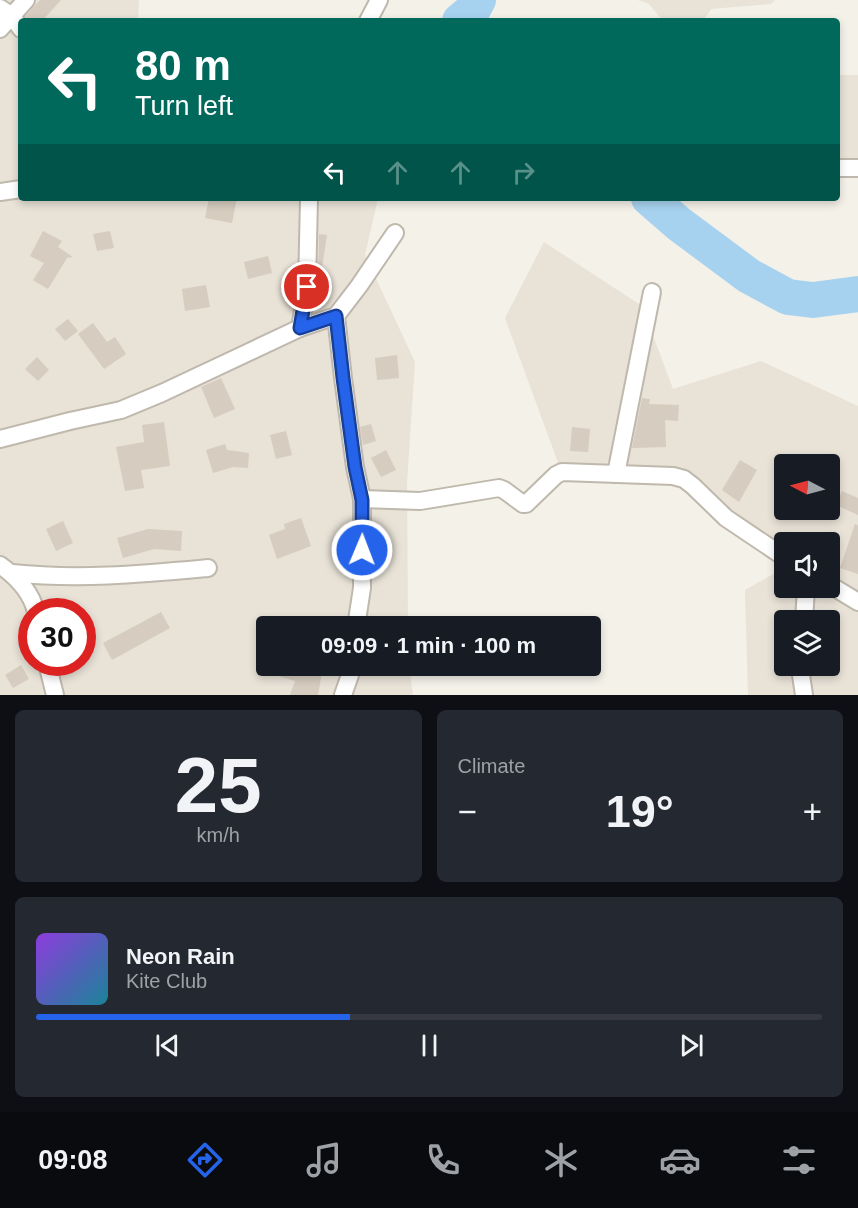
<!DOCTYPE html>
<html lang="en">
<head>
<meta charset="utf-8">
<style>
	body { margin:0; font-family:Helvetica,sans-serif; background:#242831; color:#f1f3f6; height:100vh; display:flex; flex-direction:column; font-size:22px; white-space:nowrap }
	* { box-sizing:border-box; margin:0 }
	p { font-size:20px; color:#9ea1a6 }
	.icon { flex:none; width:33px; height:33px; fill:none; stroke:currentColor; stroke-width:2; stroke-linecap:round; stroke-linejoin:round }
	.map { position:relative; height:695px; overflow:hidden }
	.details { display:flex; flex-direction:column; gap:15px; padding:15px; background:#0d0f14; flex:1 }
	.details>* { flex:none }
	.top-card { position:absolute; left:18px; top:18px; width:822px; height:183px; border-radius:6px; box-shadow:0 3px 9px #0003; background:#00695c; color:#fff; overflow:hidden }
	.needle { width:39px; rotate:276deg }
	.fabs { position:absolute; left:774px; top:454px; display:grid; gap:12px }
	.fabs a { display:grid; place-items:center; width:66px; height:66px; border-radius:6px; background:#171b24; box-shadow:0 3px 9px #0003; font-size:30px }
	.speed { position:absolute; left:18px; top:598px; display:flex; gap:12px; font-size:30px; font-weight:700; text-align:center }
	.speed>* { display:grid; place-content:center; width:78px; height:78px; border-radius:50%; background:#171b24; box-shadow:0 3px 9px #0003; line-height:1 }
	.speed .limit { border:9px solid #d22; background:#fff; color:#111 }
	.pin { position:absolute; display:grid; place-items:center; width:51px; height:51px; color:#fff; margin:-26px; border:3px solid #fff; border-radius:50%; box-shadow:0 2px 6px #0007 }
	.me { position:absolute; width:66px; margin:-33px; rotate:1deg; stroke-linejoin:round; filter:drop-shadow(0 0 4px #0008) }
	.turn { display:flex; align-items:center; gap:21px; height:126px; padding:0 18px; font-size:27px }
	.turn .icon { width:78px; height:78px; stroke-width:2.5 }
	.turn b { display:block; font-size:42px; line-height:51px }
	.lanes { display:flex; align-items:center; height:57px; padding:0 18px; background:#0003; justify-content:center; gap:30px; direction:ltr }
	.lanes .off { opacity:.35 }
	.big { font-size:45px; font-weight:700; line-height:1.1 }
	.details .card { flex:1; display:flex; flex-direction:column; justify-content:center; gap:9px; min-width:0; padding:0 21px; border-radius:9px; background:#242831 }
	.details .dial { align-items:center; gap:0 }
	.dial b { font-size:78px; line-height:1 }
	.song { display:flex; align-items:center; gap:18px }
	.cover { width:72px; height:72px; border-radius:9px; background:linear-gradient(135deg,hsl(270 70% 55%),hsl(190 70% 35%)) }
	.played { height:6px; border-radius:3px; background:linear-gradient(90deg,#2563eb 40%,#363941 40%) }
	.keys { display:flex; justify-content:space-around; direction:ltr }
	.heat { display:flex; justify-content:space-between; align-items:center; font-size:33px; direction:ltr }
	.details .tiles { flex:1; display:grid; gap:15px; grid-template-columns:1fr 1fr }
	.card:last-child { grid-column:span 2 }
	.trip { position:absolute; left:256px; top:616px; width:345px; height:60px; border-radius:6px; background:#171b24; box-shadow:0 3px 9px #0003; font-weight:700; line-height:60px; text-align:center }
	.menu { display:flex; height:96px; justify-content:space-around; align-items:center; background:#090b0e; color:#9ea1a6 }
	.menu .icon { width:42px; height:42px }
	.menu .selected { color:#2563eb }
	.menu b { font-size:27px; color:#f1f3f6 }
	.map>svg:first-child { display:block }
</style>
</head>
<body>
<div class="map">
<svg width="858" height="695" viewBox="0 0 858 695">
	<rect width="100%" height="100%" fill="#f4f1e9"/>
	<g fill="#e8e2d7" fill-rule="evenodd">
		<path d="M0 0H139L138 21H21V198H378L365 255 415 362 407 482 408 627H267V666H409L413 695H0ZM32 612H82V663H32Z"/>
		<polygon points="638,0 775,0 771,4 711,9 703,21 663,21 649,4"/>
		<polygon points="837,75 858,75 858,165 837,167"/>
		<path d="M544 242 642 306 673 389 761 361 858 406V695H748L745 590 784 568V588H830V543H784V565L681 479 560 468 505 318ZM784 465H830V510H784ZM784 621H830V666H784Z"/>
	</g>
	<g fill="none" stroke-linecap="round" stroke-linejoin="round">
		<g stroke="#a7d2ef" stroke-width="36">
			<polyline points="460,21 472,11 478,0"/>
			<polyline points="649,198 679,224 749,276 788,297 813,300 858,294"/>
		</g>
	</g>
	<g fill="#d6ccbf">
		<polygon points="40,0 61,0 42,21 28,21 25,17"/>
		<polygon points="209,198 237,198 232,223 205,218"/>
		<polygon points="43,231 62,241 58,247 73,257 67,258 48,289 33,280 44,263 30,256"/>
		<polygon points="110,231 114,248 97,251 93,234"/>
		<polygon points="319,234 327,235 320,281 318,281"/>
		<polygon points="268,256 272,273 248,279 244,262"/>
		<polygon points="206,285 210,307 185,311 182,289"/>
		<polygon points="68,319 78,331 65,341 55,329"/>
		<polygon points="93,323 107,342 115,337 126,354 104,369 78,334"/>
		<polygon points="397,355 399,378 377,380 375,358"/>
		<polygon points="37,357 49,370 38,381 25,369"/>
		<polygon points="221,378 235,409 214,418 201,387"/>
		<polygon points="642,398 650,399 649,404 679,405 678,421 665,420 666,447 632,448"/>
		<polygon points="164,422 170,466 141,470 144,488 125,491 116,447 144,442 142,425"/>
		<polygon points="371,424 376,441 363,445 360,427"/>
		<polygon points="572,427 590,429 588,452 570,451"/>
		<polygon points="286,431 292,455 276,459 270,435"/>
		<polygon points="225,444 227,450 249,453 248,468 233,467 213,473 206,450"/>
		<polygon points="386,450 396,470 381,477 371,458"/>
		<polygon points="740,460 757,470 739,502 722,490"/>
		<polygon points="842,491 858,498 858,515 836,505"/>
		<polygon points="301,518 311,546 277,559 269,535 285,529 284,524"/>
		<polygon points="63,521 73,543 56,551 46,529"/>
		<polygon points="855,524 858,525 858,574 840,568"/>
		<polygon points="148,529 182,531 181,551 154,549 123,558 117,538"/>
		<polygon points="161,612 170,628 112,660 103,643"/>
		<polygon points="21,665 29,679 13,688 5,675"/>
		<polygon points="258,666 323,666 318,695 290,695 295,681 258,670"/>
	</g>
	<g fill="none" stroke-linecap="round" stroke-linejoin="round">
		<defs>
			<g id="minor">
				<polyline points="0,8 12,16 21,29"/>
				<polyline points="368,21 379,0"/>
				<polyline points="0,29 26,0"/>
				<polyline points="837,168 858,168"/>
				<polyline points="0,192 21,189"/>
				<polyline points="336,316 343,378 355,467 362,499 362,588 356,627"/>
				<polyline points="300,328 336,316 359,286 395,233"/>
				<polyline points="0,439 70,421 121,410 162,393 300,328 307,287 309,198"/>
				<polyline points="616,474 652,292"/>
				<polyline points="362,499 420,501 499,488 504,490 523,504 526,504 556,475 562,472 673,476 684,479 693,486 726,518 784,557"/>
				<path d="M0 565C17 577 31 591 36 612"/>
				<path d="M12 573C79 580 142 574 208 568"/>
				<polyline points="830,585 858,602"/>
				<polyline points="804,621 806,588"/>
				<polyline points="47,663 55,695"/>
				<polyline points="802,666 801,675 804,695"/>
				<polyline points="343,695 350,675 351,666"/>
			</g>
		</defs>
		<use href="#minor" stroke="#bfb8ac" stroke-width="20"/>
		<use href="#minor" stroke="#fff" stroke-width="16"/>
	</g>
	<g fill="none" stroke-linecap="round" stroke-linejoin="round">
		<defs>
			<polyline id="route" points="307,287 300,328 336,316 343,378 355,467 362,500 362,550"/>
		</defs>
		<use href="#route" stroke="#184099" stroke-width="15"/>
		<use href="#route" stroke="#2563eb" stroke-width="10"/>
	</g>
</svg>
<div class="fabs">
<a><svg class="needle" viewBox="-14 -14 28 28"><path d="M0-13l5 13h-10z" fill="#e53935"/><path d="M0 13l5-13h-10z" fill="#9ea1a6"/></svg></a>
<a><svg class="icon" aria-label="sound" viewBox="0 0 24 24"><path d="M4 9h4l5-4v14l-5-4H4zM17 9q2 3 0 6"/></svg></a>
<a><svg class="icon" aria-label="layers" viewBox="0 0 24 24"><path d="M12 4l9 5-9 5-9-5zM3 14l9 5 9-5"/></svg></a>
</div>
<div class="speed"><div class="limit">30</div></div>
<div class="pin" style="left:307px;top:287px;background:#d93025"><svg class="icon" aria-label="arrive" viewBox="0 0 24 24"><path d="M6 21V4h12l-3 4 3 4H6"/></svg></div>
<svg class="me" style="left:362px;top:550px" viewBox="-20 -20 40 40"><circle r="17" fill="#2563eb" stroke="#fff" stroke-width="3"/><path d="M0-11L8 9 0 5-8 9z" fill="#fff"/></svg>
<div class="trip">09:09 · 1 min · 100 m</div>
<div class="top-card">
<div class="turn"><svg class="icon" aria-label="left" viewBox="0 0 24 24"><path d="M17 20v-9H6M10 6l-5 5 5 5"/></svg><div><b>80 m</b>Turn left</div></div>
<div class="lanes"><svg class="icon" aria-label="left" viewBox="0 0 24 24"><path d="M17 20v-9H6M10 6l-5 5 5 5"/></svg><svg class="icon off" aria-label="ahead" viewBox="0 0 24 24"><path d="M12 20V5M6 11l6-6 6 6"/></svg><svg class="icon off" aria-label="ahead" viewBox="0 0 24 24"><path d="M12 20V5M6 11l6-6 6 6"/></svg><svg class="icon off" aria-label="right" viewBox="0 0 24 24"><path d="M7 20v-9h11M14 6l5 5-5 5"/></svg></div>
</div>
</div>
<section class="details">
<div class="tiles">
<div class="card dial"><b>25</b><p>km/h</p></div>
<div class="card"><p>Climate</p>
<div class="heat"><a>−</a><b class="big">19°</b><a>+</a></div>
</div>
<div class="card">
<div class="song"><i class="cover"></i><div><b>Neon Rain</b><p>Kite Club</p></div></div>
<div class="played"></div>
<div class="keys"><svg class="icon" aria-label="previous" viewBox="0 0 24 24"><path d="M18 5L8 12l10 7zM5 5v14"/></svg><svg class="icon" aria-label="pause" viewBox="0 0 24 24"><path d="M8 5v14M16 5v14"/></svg><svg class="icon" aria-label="next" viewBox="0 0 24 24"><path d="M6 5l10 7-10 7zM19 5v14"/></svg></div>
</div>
</div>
</section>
<nav class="menu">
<b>09:08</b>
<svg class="icon selected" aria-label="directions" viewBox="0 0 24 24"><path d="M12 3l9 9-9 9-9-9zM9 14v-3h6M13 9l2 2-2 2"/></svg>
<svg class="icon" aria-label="music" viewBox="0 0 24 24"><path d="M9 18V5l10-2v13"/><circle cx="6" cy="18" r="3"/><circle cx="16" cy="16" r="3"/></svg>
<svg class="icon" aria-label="phone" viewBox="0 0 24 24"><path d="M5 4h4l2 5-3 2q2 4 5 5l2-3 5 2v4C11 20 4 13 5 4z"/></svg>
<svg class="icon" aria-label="climate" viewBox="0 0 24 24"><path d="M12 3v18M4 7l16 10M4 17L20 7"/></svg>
<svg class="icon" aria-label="car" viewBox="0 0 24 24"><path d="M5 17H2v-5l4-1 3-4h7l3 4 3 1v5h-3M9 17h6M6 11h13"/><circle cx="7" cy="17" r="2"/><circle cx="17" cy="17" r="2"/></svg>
<svg class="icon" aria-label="filters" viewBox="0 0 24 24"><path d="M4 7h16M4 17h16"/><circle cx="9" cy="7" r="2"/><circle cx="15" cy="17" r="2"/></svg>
</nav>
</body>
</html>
